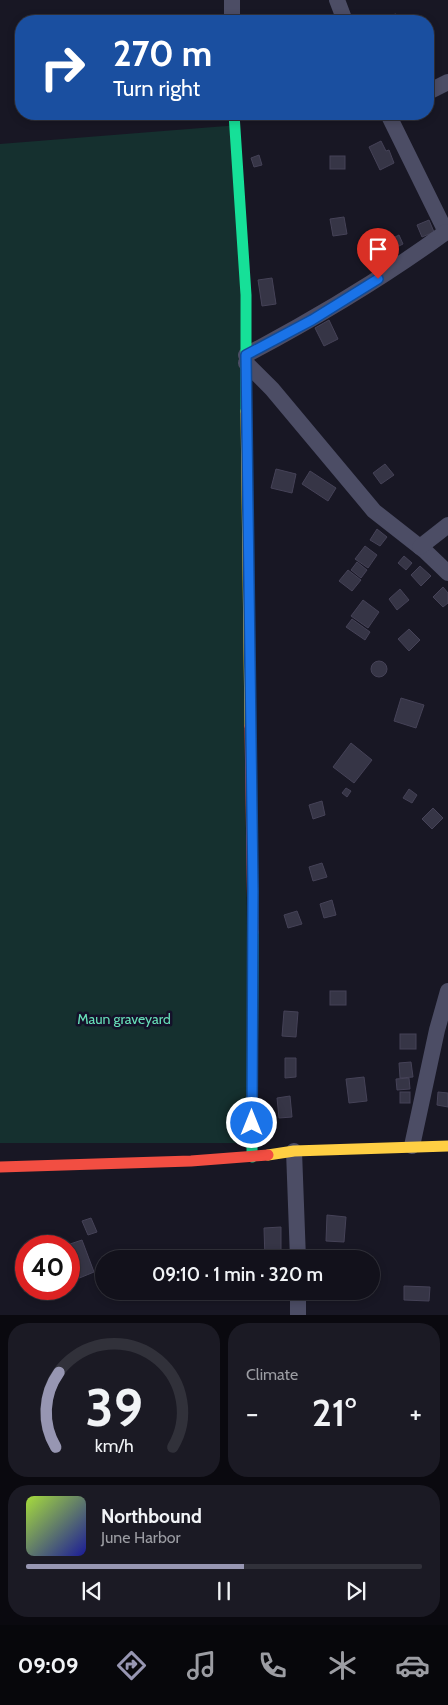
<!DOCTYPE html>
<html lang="en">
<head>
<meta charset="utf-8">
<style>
	body { margin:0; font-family:Cabin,sans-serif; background:#1b1a24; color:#f1f3f6; height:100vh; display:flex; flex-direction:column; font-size:19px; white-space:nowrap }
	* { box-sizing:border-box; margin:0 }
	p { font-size:16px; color:#9c9da3 }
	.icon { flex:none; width:28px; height:28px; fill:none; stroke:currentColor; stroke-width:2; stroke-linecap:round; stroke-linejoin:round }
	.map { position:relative; height:1315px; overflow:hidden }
	.panel { display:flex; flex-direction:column; gap:8px; padding:8px; background:#0a090f; flex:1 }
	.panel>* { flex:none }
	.hud { position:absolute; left:15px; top:15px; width:419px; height:105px; border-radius:20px; box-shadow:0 2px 8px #0003,0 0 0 1px #31313a; background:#1a4fa0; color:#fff; overflow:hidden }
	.speed { position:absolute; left:15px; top:1235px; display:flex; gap:10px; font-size:25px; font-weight:700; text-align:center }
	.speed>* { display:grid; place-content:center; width:65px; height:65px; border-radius:50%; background:#12111b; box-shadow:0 2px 8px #0003,0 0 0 1px #31313a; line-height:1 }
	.speed .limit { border:8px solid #d22; background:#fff; color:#111 }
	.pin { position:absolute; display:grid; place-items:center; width:42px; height:42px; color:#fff; margin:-51px -21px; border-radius:50% 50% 50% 0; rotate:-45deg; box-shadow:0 0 5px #0007 }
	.pin .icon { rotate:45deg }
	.me { position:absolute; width:55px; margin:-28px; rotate:0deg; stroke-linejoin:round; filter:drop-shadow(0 0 4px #0008) }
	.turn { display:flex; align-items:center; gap:18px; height:105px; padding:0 15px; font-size:22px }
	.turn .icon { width:65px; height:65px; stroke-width:2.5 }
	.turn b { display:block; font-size:35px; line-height:42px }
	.big { font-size:38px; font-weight:600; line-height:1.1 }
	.panel .card { flex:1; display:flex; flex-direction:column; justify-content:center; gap:8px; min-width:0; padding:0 18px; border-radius:20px; background:#1b1a24 }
	.panel .dial { align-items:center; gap:0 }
	.dial svg { height:130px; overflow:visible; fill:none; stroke:#31313a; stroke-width:7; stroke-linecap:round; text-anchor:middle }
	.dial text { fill:#f1f3f6; stroke:none }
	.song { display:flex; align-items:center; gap:15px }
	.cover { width:60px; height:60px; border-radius:8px; background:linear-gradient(135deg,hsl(80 70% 55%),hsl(240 70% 35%)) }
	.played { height:5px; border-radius:2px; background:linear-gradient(90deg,#9796b2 55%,#31313a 55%) }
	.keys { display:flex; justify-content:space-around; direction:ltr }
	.heat { display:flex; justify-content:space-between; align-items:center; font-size:28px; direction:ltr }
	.panel .tiles { flex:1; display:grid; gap:8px; grid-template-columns:1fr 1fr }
	.card:last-child { grid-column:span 2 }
	.trip { position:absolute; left:95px; top:1250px; width:285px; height:50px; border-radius:25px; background:#12111b; box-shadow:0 2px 8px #0003,0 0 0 1px #31313a; font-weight:600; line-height:50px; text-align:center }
	.menu { display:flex; height:80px; justify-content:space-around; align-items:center; background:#07070b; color:#9c9da3 }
	.menu .icon { width:35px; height:35px }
	.menu .on { color:#9796b2 }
	.menu b { font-size:22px; color:#f1f3f6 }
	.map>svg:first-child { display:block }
</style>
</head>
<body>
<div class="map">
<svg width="448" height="1315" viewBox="0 0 448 1315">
	<rect width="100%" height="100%" fill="#181724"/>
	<polygon fill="#15302f" points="239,125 249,1143 0,1143 0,144"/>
	<g fill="#363546" stroke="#454257">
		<polygon points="396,14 398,21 384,21 383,17"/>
		<polygon points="428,47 431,47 429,56 428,56"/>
		<polygon points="381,141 386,151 389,150 394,163 380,170 369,147"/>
		<polygon points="259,155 262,165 254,167 251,158"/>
		<rect x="330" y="156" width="15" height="13"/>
		<polygon points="344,217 347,234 333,236 330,219"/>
		<polygon points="429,220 434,232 422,237 417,225"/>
		<polygon points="399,235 403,244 393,249 389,240"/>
		<circle cx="380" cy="249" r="7"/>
		<polygon points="272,278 276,304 262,306 258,280"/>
		<polygon points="329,320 338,339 324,346 315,328"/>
		<polygon points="385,464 394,475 381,484 373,473"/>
		<polygon points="276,469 296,474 292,493 271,488"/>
		<polygon points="310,471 336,488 328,501 302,484"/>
		<polygon points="377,529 387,537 380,546 370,540"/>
		<polygon points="365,546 377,555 368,568 355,559"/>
		<polygon points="404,556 412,563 406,570 398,563"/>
		<polygon points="357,562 367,570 361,578 351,570"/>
		<polygon points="420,566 431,576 421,586 411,575"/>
		<polygon points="348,570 361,580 352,591 339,581"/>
		<polygon points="443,587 448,593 448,603 443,607 433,597"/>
		<polygon points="400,589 409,600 397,610 389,599"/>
		<polygon points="363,600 379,612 368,628 351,616"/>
		<polygon points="352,619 370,632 365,640 346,627"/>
		<polygon points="409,629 420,640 409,651 398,639"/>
		<circle cx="379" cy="669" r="8"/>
		<polygon points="401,698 424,705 416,728 394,721"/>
		<polygon points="351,743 372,760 354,783 333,767"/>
		<polygon points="346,788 351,791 347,797 342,793"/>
		<polygon points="409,789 417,795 412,803 403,798"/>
		<polygon points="322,801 325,815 313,819 309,805"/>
		<polygon points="433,808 443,818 432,829 422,819"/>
		<polygon points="322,863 327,877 313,881 309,867"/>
		<polygon points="332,900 336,915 324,918 320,904"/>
		<polygon points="297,911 302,924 288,928 284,915"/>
		<rect x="330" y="991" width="16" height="14"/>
		<polygon points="284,1011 298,1012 296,1037 282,1036"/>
		<rect x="400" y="1034" width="16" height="15"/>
		<polygon points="285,1058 296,1058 296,1077 285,1078"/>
		<polygon points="411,1062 413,1077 400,1078 399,1063"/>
		<polygon points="364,1077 367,1101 349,1103 346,1079"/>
		<polygon points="409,1078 410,1089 397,1090 396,1079"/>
		<rect x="400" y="1092" width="10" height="11"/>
		<polygon points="438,1092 448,1093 448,1107 437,1105"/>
		<polygon points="290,1096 292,1117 279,1118 277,1098"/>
		<polygon points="327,1215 346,1217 344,1242 326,1241"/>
		<polygon points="91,1218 97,1232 88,1235 82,1221"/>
		<polygon points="281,1227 281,1259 265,1259 264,1228"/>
		<polygon points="82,1240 94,1272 77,1279 69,1258 69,1246 64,1246"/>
		<polygon points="404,1286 430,1287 429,1301 404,1300"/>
	</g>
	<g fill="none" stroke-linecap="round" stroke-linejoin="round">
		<g stroke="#4c4d65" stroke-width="16">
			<polyline points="232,0 232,21"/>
			<polyline points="337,0 345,21"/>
			<polyline points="428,92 448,82"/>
			<polyline points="388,114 446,232 448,231"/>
			<path d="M246 355C316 318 383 278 446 232"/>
			<polyline points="246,363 272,389 374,511 425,551 448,573"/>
			<polyline points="420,547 448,525"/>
			<polyline points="412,1146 437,1030 448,991"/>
			<polyline points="294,1151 298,1259"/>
			<polyline points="298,1291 298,1315"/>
		</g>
		<g stroke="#16e098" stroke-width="11">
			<polyline points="234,114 246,295 246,411"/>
			<polyline points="252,1157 253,932"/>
		</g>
		<g stroke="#ffcf43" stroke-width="11">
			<polyline points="246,411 250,726"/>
			<polyline points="268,1155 294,1151 448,1146"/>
		</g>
		<g stroke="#f24e42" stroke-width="11">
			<polyline points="250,726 253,932"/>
			<polyline points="0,1167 191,1161 268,1155"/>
		</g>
	</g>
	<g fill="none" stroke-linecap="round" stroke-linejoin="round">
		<defs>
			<polyline id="route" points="252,1123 253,891 246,355 312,320 378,279"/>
		</defs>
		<use href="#route" stroke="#114b97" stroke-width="12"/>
		<use href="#route" stroke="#1a73e8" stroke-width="9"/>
	</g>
	<g text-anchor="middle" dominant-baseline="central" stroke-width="5" stroke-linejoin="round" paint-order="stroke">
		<g font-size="14" fill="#67dfb8" stroke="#14112a">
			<text x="124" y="1019">Maun graveyard</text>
		</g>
	</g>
</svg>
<div class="speed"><div class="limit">40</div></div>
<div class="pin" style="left:378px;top:279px;background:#d93025"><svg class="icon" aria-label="arrive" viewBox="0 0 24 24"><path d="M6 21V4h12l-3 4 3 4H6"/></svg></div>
<svg class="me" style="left:252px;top:1123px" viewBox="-20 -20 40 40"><circle r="17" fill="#1a73e8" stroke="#fff" stroke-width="3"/><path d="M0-11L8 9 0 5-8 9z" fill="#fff"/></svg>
<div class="trip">09:10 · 1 min · 320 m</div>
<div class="hud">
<div class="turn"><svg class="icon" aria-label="right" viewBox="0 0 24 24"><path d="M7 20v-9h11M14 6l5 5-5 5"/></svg><div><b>270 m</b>Turn right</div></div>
</div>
</div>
<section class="panel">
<div class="tiles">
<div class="card dial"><svg viewBox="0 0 100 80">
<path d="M14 69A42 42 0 1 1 86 69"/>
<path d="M14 69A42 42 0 0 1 16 23" stroke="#9796b2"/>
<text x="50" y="56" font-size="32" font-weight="700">39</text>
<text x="50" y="72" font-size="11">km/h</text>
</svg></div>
<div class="card"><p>Climate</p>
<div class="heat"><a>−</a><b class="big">21°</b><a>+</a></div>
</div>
<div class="card">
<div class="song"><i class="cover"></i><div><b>Northbound</b><p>June Harbor</p></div></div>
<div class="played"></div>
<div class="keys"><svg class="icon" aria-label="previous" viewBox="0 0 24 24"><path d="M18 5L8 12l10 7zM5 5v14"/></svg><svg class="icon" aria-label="pause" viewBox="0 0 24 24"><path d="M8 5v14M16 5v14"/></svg><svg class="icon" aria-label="next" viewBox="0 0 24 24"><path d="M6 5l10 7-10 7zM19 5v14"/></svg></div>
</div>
</div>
</section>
<nav class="menu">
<b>09:09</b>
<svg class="icon on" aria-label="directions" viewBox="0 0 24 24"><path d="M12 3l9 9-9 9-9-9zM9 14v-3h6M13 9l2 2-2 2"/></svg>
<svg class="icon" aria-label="music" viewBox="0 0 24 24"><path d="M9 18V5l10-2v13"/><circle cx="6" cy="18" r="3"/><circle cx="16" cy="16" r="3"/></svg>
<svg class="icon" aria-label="phone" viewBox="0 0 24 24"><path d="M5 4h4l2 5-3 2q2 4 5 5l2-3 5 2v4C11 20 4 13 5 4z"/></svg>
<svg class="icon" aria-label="climate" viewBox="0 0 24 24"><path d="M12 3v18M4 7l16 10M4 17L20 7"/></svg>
<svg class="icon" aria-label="car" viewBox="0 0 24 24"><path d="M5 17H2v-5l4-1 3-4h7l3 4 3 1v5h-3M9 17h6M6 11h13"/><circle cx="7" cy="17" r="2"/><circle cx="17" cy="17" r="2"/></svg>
</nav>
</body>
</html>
